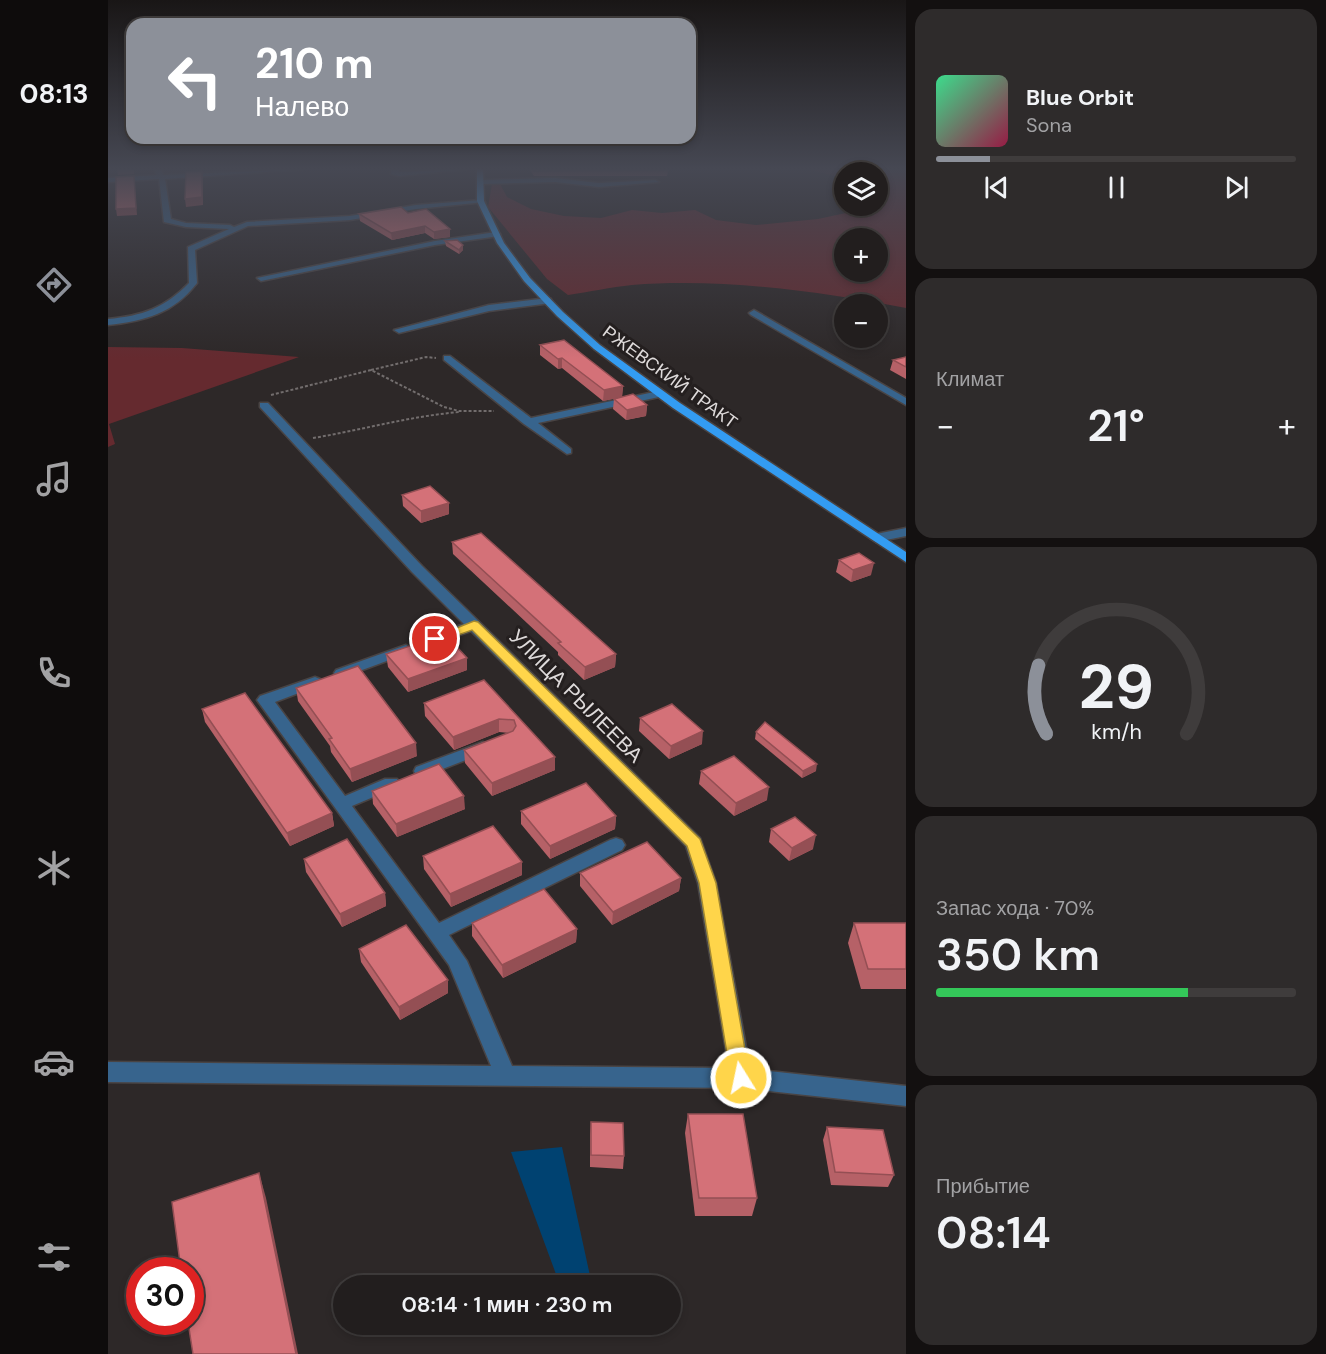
<!DOCTYPE html>
<html lang="ru">
<head>
<meta charset="utf-8">
<style>
	body { margin:0; font-family:"DM Sans",sans-serif; background:#2e2b2b; color:#f1f3f6; height:100vh; display:flex; flex-direction:column; font-size:22px; white-space:nowrap }
	* { box-sizing:border-box; margin:0 }
	p { font-size:20px; color:#a2a2a4 }
	.icon { flex:none; width:33px; height:33px; fill:none; stroke:currentColor; stroke-width:2; stroke-linecap:round; stroke-linejoin:round }
	.map { position:relative; flex:1; overflow:hidden }
	.drawer { display:flex; flex-direction:column; gap:9px; padding:9px; background:#131010; width:420px }
	.drawer>* { flex:none }
	.hud { position:absolute; left:18px; top:18px; width:570px; height:126px; border-radius:18px; box-shadow:0 3px 9px #0003,0 0 0 2px #3f3c3c; background:#8c9099; color:#fff; overflow:hidden }
	.fabs { position:absolute; left:726px; top:162px; display:grid; gap:12px }
	.fabs a { display:grid; place-items:center; width:54px; height:54px; border-radius:50%; background:#221e1e; box-shadow:0 3px 9px #0003,0 0 0 2px #3f3c3c; font-size:30px }
	.speed { position:absolute; left:18px; top:1257px; display:flex; gap:12px; font-size:30px; font-weight:700; text-align:center }
	.speed>* { display:grid; place-content:center; width:78px; height:78px; border-radius:50%; background:#221e1e; box-shadow:0 3px 9px #0003,0 0 0 2px #3f3c3c; line-height:1 }
	.speed .limit { border:9px solid #d22; background:#fff; color:#111 }
	.pin { position:absolute; display:grid; place-items:center; width:51px; height:51px; color:#fff; margin:-26px; border:3px solid #fff; border-radius:50%; box-shadow:0 2px 6px #0007 }
	.me { position:absolute; width:66px; margin:-33px; rotate:350deg; stroke-linejoin:round; filter:drop-shadow(0 0 4px #0008) }
	.turn { display:flex; align-items:center; gap:21px; height:126px; padding:0 30px; font-size:27px }
	.turn .icon { width:78px; height:78px; stroke-width:2.5 }
	.turn b { display:block; font-size:42px; line-height:51px }
	.big { font-size:45px; font-weight:600; line-height:1.1 }
	.drawer .card { flex:1; display:flex; flex-direction:column; justify-content:center; gap:9px; min-width:0; padding:0 21px; border-radius:18px; background:#2e2b2b }
	.drawer .dial { align-items:center; gap:0 }
	.dial svg { height:156px; overflow:visible; fill:none; stroke:#3f3c3c; stroke-width:7; stroke-linecap:round; text-anchor:middle }
	.dial text { fill:#f1f3f6; stroke:none }
	.song { display:flex; align-items:center; gap:18px }
	.cover { width:72px; height:72px; border-radius:9px; background:linear-gradient(135deg,hsl(150 70% 55%),hsl(340 70% 35%)) }
	.played { height:6px; border-radius:3px; background:linear-gradient(90deg,#8c9099 15%,#3f3c3c 15%) }
	.keys { display:flex; justify-content:space-around; direction:ltr }
	.heat { display:flex; justify-content:space-between; align-items:center; font-size:33px; direction:ltr }
	.charge { height:9px; border-radius:4px; background:linear-gradient(90deg,#34c759 70%,#3f3c3c 0) }
	.trip { position:absolute; left:225px; top:1275px; width:348px; height:60px; border-radius:30px; background:#221e1e; box-shadow:0 3px 9px #0003,0 0 0 2px #3f3c3c; font-weight:600; line-height:60px; text-align:center }
	main { display:flex; flex:1; min-height:0 }
	.menu { display:flex; flex-direction:column; width:108px; justify-content:space-around; align-items:center; background:#0e0c0c; color:#a2a2a4 }
	.menu .icon { width:42px; height:42px }
	.menu .active { color:#8c9099 }
	.menu b { font-size:27px; color:#f1f3f6 }
	.map>svg:first-child { display:block }
</style>
</head>
<body>
<main>
<nav class="menu">
<b>08:13</b>
<svg class="icon active" aria-label="directions" viewBox="0 0 24 24"><path d="M12 3l9 9-9 9-9-9zM9 14v-3h6M13 9l2 2-2 2"/></svg>
<svg class="icon" aria-label="music" viewBox="0 0 24 24"><path d="M9 18V5l10-2v13"/><circle cx="6" cy="18" r="3"/><circle cx="16" cy="16" r="3"/></svg>
<svg class="icon" aria-label="phone" viewBox="0 0 24 24"><path d="M5 4h4l2 5-3 2q2 4 5 5l2-3 5 2v4C11 20 4 13 5 4z"/></svg>
<svg class="icon" aria-label="climate" viewBox="0 0 24 24"><path d="M12 3v18M4 7l16 10M4 17L20 7"/></svg>
<svg class="icon" aria-label="car" viewBox="0 0 24 24"><path d="M5 17H2v-5l4-1 3-4h7l3 4 3 1v5h-3M9 17h6M6 11h13"/><circle cx="7" cy="17" r="2"/><circle cx="17" cy="17" r="2"/></svg>
<svg class="icon" aria-label="filters" viewBox="0 0 24 24"><path d="M4 7h16M4 17h16"/><circle cx="9" cy="7" r="2"/><circle cx="15" cy="17" r="2"/></svg>
</nav>
<div class="map">
<svg width="798" height="1354" viewBox="0 0 798 1354">
	<rect width="100%" height="100%" fill="#2d2828"/>
	<g fill="#652a2f" fill-rule="evenodd">
		<path d="M698 169H798V308C711 291 613 278 524 285 503 287 481 292 460 295L439 279 380 207 384 184H392L399 197 423 209 456 216 493 218 524 210 554 213 587 210 608 220 648 225 710 219 770 206 772 196 770 172H736V178ZM736 238H770V272H736Z"/>
		<polygon points="0,347 74,348 191,357 1,424 7,444 0,447"/>
	</g>
	<polygon fill="#004271" points="454,1147 484,1285 452,1285 403,1152"/>
	<g fill="none" stroke-linecap="round" stroke-linejoin="round">
		<defs>
			<g id="minor">
				<path d="M46 169H53L55 175 198 169 57 179 63 219 78 223 122 225 126 227 139 222 242 216 308 205 373 200 377 202 308 209 242 220 140 226 87 250 89 283C66 313 37 321 0 325V319C34 316 57 308 81 283L80 247 121 229 78 227 56 222 51 179 0 182V178L49 175Z"/>
				<polygon points="283,169 289,169 291,172 361,169 291,176 283,174"/>
				<polygon points="447,178 491,183 547,180 551,182 491,187 447,182 374,184 370,182 374,180"/>
				<polygon points="388,232 392,234 391,236 327,245 153,281 149,278 327,241"/>
				<polygon points="440,298 443,299 443,303 381,311 291,333 286,330 381,305"/>
				<polygon points="646,310 798,398 798,405 643,315 641,313"/>
				<polygon points="336,356 342,356 423,418 551,391 556,394 551,397 430,423 463,449 463,453 459,454 416,424 336,360"/>
				<polygon points="152,403 160,403 314,566 592,838 608,883 642,1069 798,1086 798,1106 633,1088 0,1082 0,1062 383,1066 341,965 149,700 152,696 207,677 212,679 215,682 212,685 167,702 237,796 277,779 289,779 291,783 289,787 244,806 331,923 502,840 508,838 514,840 517,845 514,850 341,935 359,961 404,1066 621,1068 590,883 578,846 363,631 325,644 315,644 313,641 315,638 356,624 304,572 152,407"/>
				<polygon points="798,528 798,536 768,542 762,538 763,535"/>
				<polygon points="298,645 305,649 303,652 238,676 228,676 226,673 228,670"/>
				<polygon points="375,742 383,747 381,751 314,777 308,775 306,771 308,767"/>
			</g>
			<polygon id="major" points="369,169 375,169 376,201 396,243 422,278 455,312 492,345 572,403 798,552 798,562 565,408 486,349 449,316 416,281 389,243 369,201"/>
		</defs>
		<use href="#minor" stroke="#494444" stroke-width="3"/>
		<use href="#major" stroke="#494444" stroke-width="3"/>
		<g stroke="#726d6d" stroke-width="2" stroke-dasharray="3 2" stroke-linecap="butt">
			<polyline points="263,370 318,357 328,358"/>
			<polyline points="163,395 263,370 336,407 351,411 386,411"/>
			<path d="M205 438C254 430 302 416 352 412"/>
		</g>
		<use href="#minor" fill="#37648d" fill-rule="evenodd"/>
		<use href="#major" fill="#339cf2" fill-rule="evenodd"/>
	</g>
	<g fill="#b66167">
		<polygon points="421,169 559,169 560,170 559,176 426,176"/>
		<polygon points="300,213 342,237 326,239 317,233 284,240 252,221 251,214"/>
		<polygon points="337,241 355,245 355,250 351,254 338,246"/>
		<polygon points="432,345 515,386 514,397 495,401 454,368 450,369 432,355"/>
		<polygon points="798,357 798,379 782,370 785,360"/>
		<polygon points="506,399 539,405 538,416 518,420 505,409"/>
		<polygon points="294,495 341,503 341,514 313,523 295,506"/>
		<polygon points="344,542 508,654 507,667 476,680 450,655 450,652 345,554"/>
		<polygon points="731,560 763,575 743,582 728,572"/>
		<polygon points="278,654 359,670 300,692 280,667"/>
		<polygon points="376,680 447,757 447,770 384,796 357,763 356,750 401,733 391,732 346,750 317,716 316,703"/>
		<polygon points="188,688 309,756 244,782 223,752 222,746 190,701"/>
		<polygon points="94,709 224,813 226,826 182,846 97,722"/>
		<polygon points="532,718 594,744 561,759 531,731"/>
		<polygon points="648,732 708,771 694,778 647,739"/>
		<polygon points="593,771 659,800 626,816 591,784"/>
		<polygon points="264,791 357,809 289,837 265,804"/>
		<polygon points="413,811 508,816 507,829 442,859 413,824"/>
		<polygon points="663,829 705,849 681,861 661,842"/>
		<polygon points="315,856 414,862 414,875 343,907 316,869"/>
		<polygon points="196,859 277,893 278,906 234,927 198,872"/>
		<polygon points="472,873 573,878 571,891 504,925 472,886"/>
		<polygon points="364,923 469,929 468,942 395,978 364,936"/>
		<polygon points="746,923 798,923 798,989 753,989 740,943"/>
		<polygon points="251,949 340,993 292,1020 253,962"/>
		<polygon points="580,1114 649,1198 644,1216 587,1216 577,1133"/>
		<polygon points="483,1122 516,1156 515,1169 482,1167 482,1135"/>
		<polygon points="719,1127 786,1175 780,1187 723,1185 715,1140"/>
		<polygon points="458,1324 494,1324 493,1333 459,1335"/>
	</g>
	<g fill="#944f54">
		<polygon points="9,169 26,169 26,174 10,175"/>
		<polygon points="94,171 95,179 95,205 78,207 77,199"/>
		<polygon points="26,176 29,215 9,216 8,209"/>
		<polygon points="317,226 317,233 284,240 283,233"/>
		<polygon points="342,229 342,237 326,239 326,232"/>
		<polygon points="355,245 355,250 351,254 351,250"/>
		<polygon points="454,358 454,368 450,369 450,359"/>
		<polygon points="515,386 514,397 495,401 496,390"/>
		<polygon points="539,405 538,416 518,420 519,410"/>
		<polygon points="341,503 341,514 313,523 313,511"/>
		<polygon points="766,563 763,575 743,582 745,570"/>
		<polygon points="508,654 507,667 476,680 477,667"/>
		<polygon points="359,658 359,670 300,692 300,679"/>
		<polygon points="391,719 391,732 346,750 345,737"/>
		<polygon points="595,731 594,744 561,759 563,746"/>
		<polygon points="308,743 309,756 244,782 242,769"/>
		<polygon points="447,757 447,770 384,796 384,783"/>
		<polygon points="709,764 708,771 694,778 695,771"/>
		<polygon points="661,787 659,800 626,816 628,803"/>
		<polygon points="356,796 357,809 289,837 288,824"/>
		<polygon points="224,813 226,826 182,846 179,833"/>
		<polygon points="508,816 507,829 442,859 442,846"/>
		<polygon points="708,835 705,849 681,861 684,848"/>
		<polygon points="414,862 414,875 343,907 342,894"/>
		<polygon points="573,878 571,891 504,925 505,912"/>
		<polygon points="277,893 278,906 234,927 232,914"/>
		<polygon points="469,929 468,942 395,978 394,965"/>
		<polygon points="340,980 340,993 292,1020 291,1007"/>
		<polygon points="151,1173 158,1198 190,1354 188,1354"/>
	</g>
	<g fill="#d47178" stroke="#944f54" stroke-width="1.5">
		<polygon points="425,169 559,169 560,170 426,171"/>
		<polygon points="94,171 94,197 77,199 78,172"/>
		<polygon points="26,176 28,208 8,209 8,177"/>
		<polygon points="293,207 300,213 318,209 342,229 326,232 317,226 283,233 251,214"/>
		<polygon points="349,240 355,245 351,250 337,241"/>
		<polygon points="456,340 515,386 496,390 454,358 450,359 432,345"/>
		<polygon points="798,357 798,367 785,360"/>
		<polygon points="525,394 539,405 519,410 506,399"/>
		<polygon points="322,486 341,503 313,511 294,495"/>
		<polygon points="373,533 508,654 477,667 450,643 453,642 344,542"/>
		<polygon points="751,553 766,563 745,570 731,560"/>
		<polygon points="337,634 359,658 300,679 278,654"/>
		<polygon points="250,666 308,743 242,769 221,739 224,738 188,688"/>
		<polygon points="376,680 447,757 384,783 356,750 405,731 408,726 406,720 391,719 345,737 316,703"/>
		<polygon points="137,693 224,813 179,833 94,709"/>
		<polygon points="564,704 595,731 563,746 532,718"/>
		<polygon points="657,722 709,764 695,771 648,732"/>
		<polygon points="626,756 661,787 628,803 593,771"/>
		<polygon points="331,764 356,796 288,824 264,791"/>
		<polygon points="478,783 508,816 442,846 413,811"/>
		<polygon points="687,817 708,835 684,848 663,829"/>
		<polygon points="385,826 414,862 342,894 315,856"/>
		<polygon points="239,839 277,893 232,914 196,859"/>
		<polygon points="539,842 573,878 505,912 472,873"/>
		<polygon points="436,889 469,929 394,965 364,923"/>
		<polygon points="746,923 798,923 798,969 760,969"/>
		<polygon points="298,925 340,980 291,1007 251,949"/>
		<polygon points="580,1114 635,1114 649,1198 591,1198"/>
		<polygon points="483,1122 515,1123 516,1156 483,1155"/>
		<polygon points="719,1127 775,1130 786,1175 727,1172"/>
		<polygon points="151,1173 188,1354 85,1354 80,1322 82,1322 82,1270 73,1270 64,1202"/>
	</g>
	<linearGradient id="sky" x2="0" y2="1"><stop stop-color="#191616"/><stop offset="0.47" stop-color="#464853"/><stop offset="1" stop-color="#464853" stop-opacity="0"/></linearGradient>
	<rect width="798" height="359" fill="url(#sky)"/>
	<polygon fill="#ffd54a" stroke="#a68a30" stroke-width="1.5" points="366,621 370,622 592,839 608,883 642,1078 639,1084 633,1087 626,1084 623,1078 591,883 579,846 364,630 327,643 321,639"/>
	<g text-anchor="middle" dominant-baseline="central" stroke-width="6" stroke-linejoin="round" paint-order="stroke">
		<g font-size="18" fill="#dedada" stroke="#241f1f">
			<text transform="translate(562 377) rotate(36)">РЖЕВСКИЙ ТРАКТ</text>
		</g>
		<g font-size="21" fill="#dedada" stroke="#241f1f">
			<text transform="translate(468 696) rotate(45)">УЛИЦА РЫЛЕЕВА</text>
		</g>
	</g>
</svg>
<div class="fabs">
<a><svg class="icon" aria-label="layers" viewBox="0 0 24 24"><path d="M12 4l9 5-9 5-9-5zM3 14l9 5 9-5"/></svg></a>
<a>+</a>
<a>−</a>
</div>
<div class="speed"><div class="limit">30</div></div>
<div class="pin" style="left:327px;top:639px;background:#d93025"><svg class="icon" aria-label="arrive" viewBox="0 0 24 24"><path d="M6 21V4h12l-3 4 3 4H6"/></svg></div>
<svg class="me" style="left:633px;top:1078px" viewBox="-20 -20 40 40"><circle r="17" fill="#ffd54a" stroke="#fff" stroke-width="3"/><path d="M0-11L8 9 0 5-8 9z" fill="#fff"/></svg>
<div class="trip">08:14 · 1 мин · 230 m</div>
<div class="hud">
<div class="turn"><svg class="icon" aria-label="left" viewBox="0 0 24 24"><path d="M17 20v-9H6M10 6l-5 5 5 5"/></svg><div><b>210 m</b>Налево</div></div>
</div>
</div>
<section class="drawer">
<div class="card">
<div class="song"><i class="cover"></i><div><b>Blue Orbit</b><p>Sona</p></div></div>
<div class="played"></div>
<div class="keys"><svg class="icon" aria-label="previous" viewBox="0 0 24 24"><path d="M18 5L8 12l10 7zM5 5v14"/></svg><svg class="icon" aria-label="pause" viewBox="0 0 24 24"><path d="M8 5v14M16 5v14"/></svg><svg class="icon" aria-label="next" viewBox="0 0 24 24"><path d="M6 5l10 7-10 7zM19 5v14"/></svg></div>
</div>
<div class="card"><p>Климат</p>
<div class="heat"><a>−</a><b class="big">21°</b><a>+</a></div>
</div>
<div class="card dial"><svg viewBox="0 0 100 80">
<path d="M14 69A42 42 0 1 1 86 69"/>
<path d="M14 69A42 42 0 0 1 10 34" stroke="#8c9099"/>
<text x="50" y="56" font-size="32" font-weight="700">29</text>
<text x="50" y="72" font-size="11">km/h</text>
</svg></div>
<div class="card"><p>Запас хода · 70%</p><b class="big">350 km</b><div class="charge"></div></div>
<div class="card"><p>Прибытие</p><b class="big">08:14</b></div>
</section>
</main>
</body>
</html>
